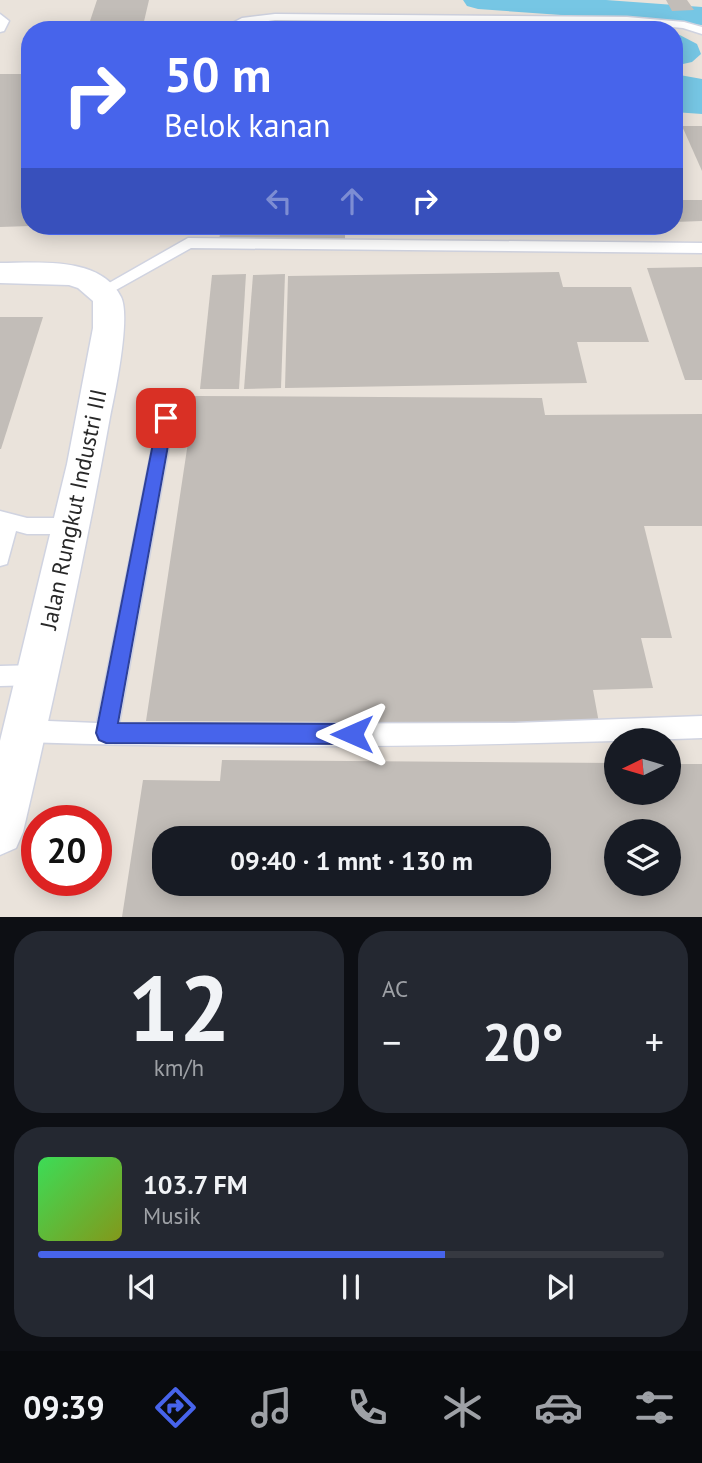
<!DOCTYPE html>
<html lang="id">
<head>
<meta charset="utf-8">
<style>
	body { margin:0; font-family:"PT Sans",sans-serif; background:#242831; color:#f1f3f6; height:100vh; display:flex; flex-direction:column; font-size:26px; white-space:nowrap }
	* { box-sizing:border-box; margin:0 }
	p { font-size:23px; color:#9ea1a6 }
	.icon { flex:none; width:38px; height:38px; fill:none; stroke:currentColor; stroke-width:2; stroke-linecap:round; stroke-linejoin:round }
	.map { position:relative; height:917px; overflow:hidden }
	.panel { display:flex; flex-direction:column; gap:14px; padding:14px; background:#0d0f14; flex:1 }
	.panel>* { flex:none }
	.hud { position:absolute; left:21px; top:21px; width:662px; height:214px; border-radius:28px; box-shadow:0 4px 18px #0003; background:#4764eb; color:#fff; overflow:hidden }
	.needle { width:46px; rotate:265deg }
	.tools { position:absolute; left:604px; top:728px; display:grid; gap:14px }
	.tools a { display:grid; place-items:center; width:77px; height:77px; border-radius:50%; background:#171b24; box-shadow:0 4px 18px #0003; font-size:35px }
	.speed { position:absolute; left:21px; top:805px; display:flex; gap:14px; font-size:35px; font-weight:700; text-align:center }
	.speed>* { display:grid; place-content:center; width:91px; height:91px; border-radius:50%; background:#171b24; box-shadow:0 4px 18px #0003; line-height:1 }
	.speed .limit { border:10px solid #d22; background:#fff; color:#111 }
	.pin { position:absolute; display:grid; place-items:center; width:60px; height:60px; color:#fff; margin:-30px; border-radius:14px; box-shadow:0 4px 10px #0006 }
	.me { position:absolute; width:77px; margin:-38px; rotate:270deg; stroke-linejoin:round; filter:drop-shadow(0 0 5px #0008) }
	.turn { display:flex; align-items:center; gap:24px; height:147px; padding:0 28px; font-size:32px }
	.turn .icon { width:91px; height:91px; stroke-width:2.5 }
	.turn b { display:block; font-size:49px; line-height:60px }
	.lanes { display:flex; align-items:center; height:66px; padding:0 28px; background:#0003; justify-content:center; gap:35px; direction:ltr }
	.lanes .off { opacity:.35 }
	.big { font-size:52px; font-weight:600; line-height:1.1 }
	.panel .tile { flex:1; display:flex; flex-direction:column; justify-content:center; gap:10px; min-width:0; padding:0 24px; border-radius:28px; background:#242831 }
	.panel .dial { align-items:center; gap:0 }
	.dial b { font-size:91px; line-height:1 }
	.song { display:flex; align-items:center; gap:21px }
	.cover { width:84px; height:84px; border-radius:10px; background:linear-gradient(135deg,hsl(130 70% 55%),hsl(70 70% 35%)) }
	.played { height:7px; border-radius:4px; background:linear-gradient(90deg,#4764eb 65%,#363941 65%) }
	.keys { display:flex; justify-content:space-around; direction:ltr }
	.heat { display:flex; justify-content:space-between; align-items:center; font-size:38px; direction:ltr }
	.panel .tiles { flex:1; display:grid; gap:14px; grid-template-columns:1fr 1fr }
	.tile:last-child { grid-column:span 2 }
	.trip { position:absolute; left:152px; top:826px; width:399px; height:70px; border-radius:28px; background:#171b24; box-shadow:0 4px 18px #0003; font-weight:600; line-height:70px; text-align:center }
	.tab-bar { display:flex; height:112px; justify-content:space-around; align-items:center; background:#090b0e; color:#9ea1a6 }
	.tab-bar .icon { width:49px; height:49px }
	.tab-bar .active { color:#4764eb }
	.tab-bar b { font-size:32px; color:#f1f3f6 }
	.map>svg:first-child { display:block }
</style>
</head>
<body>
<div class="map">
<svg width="702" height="917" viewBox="0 0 702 917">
	<rect width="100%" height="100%" fill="#eae3db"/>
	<g fill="#76c6e4">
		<polygon points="674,32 697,44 701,54 692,62 674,66"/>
		<polygon points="674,74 702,79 702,114 674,112"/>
	</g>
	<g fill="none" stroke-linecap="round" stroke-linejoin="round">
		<polygon fill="#76c6e4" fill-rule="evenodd" points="463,0 606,0 702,7 702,25 478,9 467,6"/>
	</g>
	<g fill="#c2bdb8" fill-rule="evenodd">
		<polygon points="97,0 149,0 142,30 87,30"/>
		<polygon points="666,0 687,0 694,10 672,11"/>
		<polygon points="0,74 30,74 30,226 0,227"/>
		<polygon points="682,126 702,126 702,171"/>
		<polygon points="674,200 702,200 702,221 674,222"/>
		<polygon points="221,226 345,226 345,239 219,241"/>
		<polygon points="702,267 702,380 685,380 647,268"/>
		<polygon points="559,272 563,287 631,287 649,342 577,342 587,383 285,388 288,276"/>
		<polygon points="246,274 239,389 200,389 212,275"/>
		<polygon points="285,274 281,388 244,389 253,275"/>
		<polygon points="0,317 43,317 1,449 0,449"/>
		<polygon points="195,396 542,398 545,415 702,414 702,526 644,526 672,638 641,638 653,688 593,690 599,723 146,721"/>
		<path d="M222 760 616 763V793H668V764H702V917H122L143 780 220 781ZM616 831H668V884H616ZM164 838H539V884H164Z"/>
	</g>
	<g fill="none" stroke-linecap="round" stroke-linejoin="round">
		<defs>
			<g id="service">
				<polygon points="0,14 9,21 4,31 0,32"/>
				<path d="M275 14 627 17 684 22 702 27V34L683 28 627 23 275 20C256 22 238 30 219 30L242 18Z"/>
				<polygon points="188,238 702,243 702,253 191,248 107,295 97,295 95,291"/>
				<path d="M166 412 172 413 174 418 119 724 514 723 702 716V738C477 746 250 750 24 742L16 739 13 731 16 723 24 720 97 723 158 418 160 413Z"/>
				<polygon points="0,511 27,518 70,518 77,520 79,526 77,532 70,534 27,534 16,531 7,564 0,566"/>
				<polygon points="37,665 44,668 47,675 44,682 37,685 0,686 0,666"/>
			</g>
			<path id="minor" d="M0 263C38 263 101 256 121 297 131 317 115 393 110 417 85 556 55 694 23 832L16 848 0 855V741L67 464 93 328V301L78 288 69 285 0 283Z"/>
		</defs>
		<use href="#service" stroke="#d0d3e0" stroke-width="3"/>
		<use href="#minor" stroke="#d0d3e0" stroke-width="3"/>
		<use href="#service" fill="#fff" fill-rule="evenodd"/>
		<use href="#minor" fill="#fff" fill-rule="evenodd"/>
	</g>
	<polygon fill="#4764eb" stroke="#2e4199" stroke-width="2" points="166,413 173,418 118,723 352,724 359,727 362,734 359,741 352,744 106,743 99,740 96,733 158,418"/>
	<g text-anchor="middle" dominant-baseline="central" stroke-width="7" stroke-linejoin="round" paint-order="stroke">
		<g font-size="23" fill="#282828" stroke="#fff">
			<text transform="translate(73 509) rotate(-78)">Jalan Rungkut Industri III</text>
		</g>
	</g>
</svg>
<div class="tools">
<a><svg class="needle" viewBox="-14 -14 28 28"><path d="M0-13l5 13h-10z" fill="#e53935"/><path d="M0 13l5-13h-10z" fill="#9ea1a6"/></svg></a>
<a><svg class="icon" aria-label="layers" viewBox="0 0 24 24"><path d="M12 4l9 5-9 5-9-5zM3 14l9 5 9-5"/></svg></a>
</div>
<div class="speed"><div class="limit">20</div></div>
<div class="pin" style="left:166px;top:418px;background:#d93025"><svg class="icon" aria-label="arrive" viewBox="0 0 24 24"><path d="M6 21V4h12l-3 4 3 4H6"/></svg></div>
<svg class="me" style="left:352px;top:734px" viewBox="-20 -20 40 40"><path d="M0-17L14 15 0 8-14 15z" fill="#4764eb" stroke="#fff" stroke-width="4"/></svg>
<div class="trip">09:40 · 1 mnt · 130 m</div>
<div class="hud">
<div class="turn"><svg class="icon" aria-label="right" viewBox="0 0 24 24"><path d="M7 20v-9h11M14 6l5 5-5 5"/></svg><div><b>50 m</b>Belok kanan</div></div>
<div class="lanes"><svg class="icon off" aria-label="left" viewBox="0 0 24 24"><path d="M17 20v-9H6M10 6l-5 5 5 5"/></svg><svg class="icon off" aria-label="ahead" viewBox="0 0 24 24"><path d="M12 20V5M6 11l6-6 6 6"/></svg><svg class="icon" aria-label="right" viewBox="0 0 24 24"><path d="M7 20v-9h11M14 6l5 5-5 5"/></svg></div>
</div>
</div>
<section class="panel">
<div class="tiles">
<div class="tile dial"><b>12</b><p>km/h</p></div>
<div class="tile"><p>AC</p>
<div class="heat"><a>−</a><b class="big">20°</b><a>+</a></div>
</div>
<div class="tile">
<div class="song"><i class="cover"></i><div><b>103.7 FM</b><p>Musik</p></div></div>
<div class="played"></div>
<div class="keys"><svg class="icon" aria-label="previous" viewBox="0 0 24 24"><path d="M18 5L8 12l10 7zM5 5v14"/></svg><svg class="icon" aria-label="pause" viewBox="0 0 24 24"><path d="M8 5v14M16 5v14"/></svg><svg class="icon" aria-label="next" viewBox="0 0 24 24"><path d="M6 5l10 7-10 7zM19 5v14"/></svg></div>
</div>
</div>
</section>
<nav class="tab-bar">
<b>09:39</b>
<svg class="icon active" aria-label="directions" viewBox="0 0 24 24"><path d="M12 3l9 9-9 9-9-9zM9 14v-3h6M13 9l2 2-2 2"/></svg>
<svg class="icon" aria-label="music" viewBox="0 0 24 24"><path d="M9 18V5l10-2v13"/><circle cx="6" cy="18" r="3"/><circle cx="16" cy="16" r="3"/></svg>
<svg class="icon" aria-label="phone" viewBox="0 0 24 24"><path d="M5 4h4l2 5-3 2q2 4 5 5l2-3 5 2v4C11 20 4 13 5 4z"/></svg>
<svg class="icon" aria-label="climate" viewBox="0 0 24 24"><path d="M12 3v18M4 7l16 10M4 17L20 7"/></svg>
<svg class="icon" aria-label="car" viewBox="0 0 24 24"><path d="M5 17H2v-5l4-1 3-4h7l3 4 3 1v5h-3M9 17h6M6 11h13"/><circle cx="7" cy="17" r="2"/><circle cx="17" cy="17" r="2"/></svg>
<svg class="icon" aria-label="filters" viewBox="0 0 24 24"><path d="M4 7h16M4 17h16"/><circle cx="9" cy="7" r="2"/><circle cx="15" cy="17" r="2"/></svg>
</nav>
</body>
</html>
